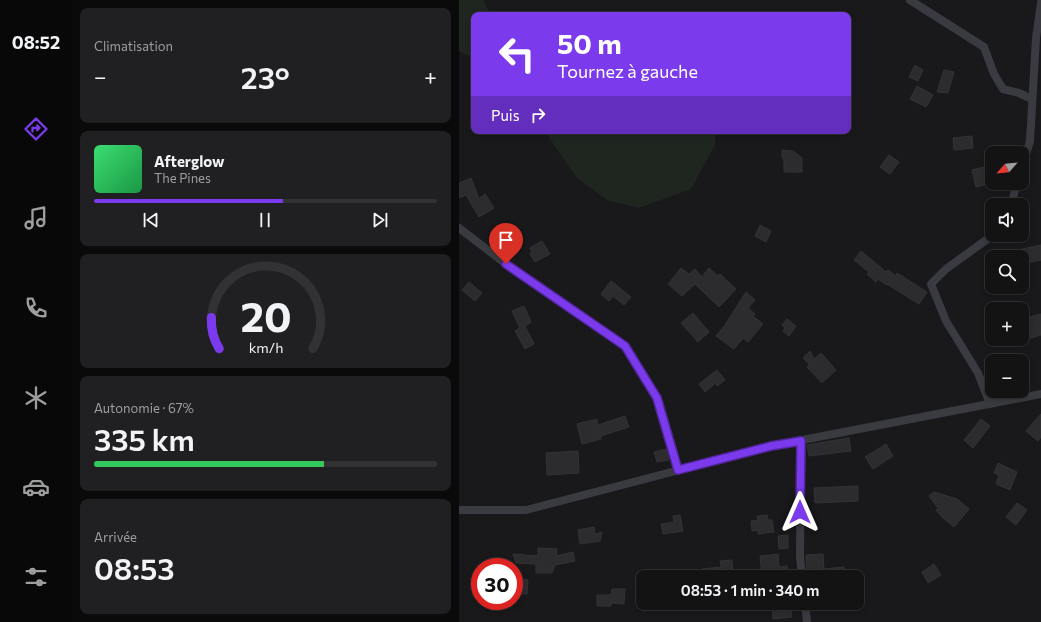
<!DOCTYPE html>
<html lang="fr">
<head>
<meta charset="utf-8">
<style>
	body { margin:0; font-family:Commissioner,sans-serif; background:#202022; color:#f1f3f6; height:100vh; display:flex; flex-direction:column; font-size:15px; white-space:nowrap }
	* { box-sizing:border-box; margin:0 }
	p { font-size:13px; color:#9d9ea0 }
	.icon { flex:none; width:22px; height:22px; fill:none; stroke:currentColor; stroke-width:2; stroke-linecap:round; stroke-linejoin:round }
	.map { position:relative; flex:1; overflow:hidden }
	.sheet { display:flex; flex-direction:column; gap:8px; padding:8px; background:#0a0a0b; width:387px }
	.sheet>* { flex:none }
	.guide { position:absolute; left:12px; top:12px; width:380px; height:122px; border-radius:8px; box-shadow:0 2px 6px #0003,0 0 0 1px #323234; background:#7c3aed; color:#fff; overflow:hidden }
	.needle { width:26px; rotate:243deg }
	.controls { position:absolute; left:526px; top:146px; display:grid; gap:8px }
	.controls a { display:grid; place-items:center; width:44px; height:44px; border-radius:8px; background:#131314; box-shadow:0 2px 6px #0003,0 0 0 1px #323234; font-size:20px }
	.speed { position:absolute; left:12px; top:558px; display:flex; gap:8px; font-size:20px; font-weight:700; text-align:center }
	.speed>* { display:grid; place-content:center; width:52px; height:52px; border-radius:50%; background:#131314; box-shadow:0 2px 6px #0003,0 0 0 1px #323234; line-height:1 }
	.speed .limit { border:6px solid #d22; background:#fff; color:#111 }
	.pin { position:absolute; display:grid; place-items:center; width:34px; height:34px; color:#fff; margin:-41px -17px; border-radius:50% 50% 50% 0; rotate:-45deg; box-shadow:0 0 4px #0007 }
	.pin .icon { rotate:45deg }
	.me { position:absolute; width:44px; margin:-22px; rotate:0deg; stroke-linejoin:round; filter:drop-shadow(0 0 3px #0008) }
	.turn { display:flex; align-items:center; gap:14px; height:84px; padding:0 20px; font-size:18px }
	.turn .icon { width:52px; height:52px; stroke-width:2.5 }
	.turn b { display:block; font-size:28px; line-height:34px }
	.then { display:flex; align-items:center; height:38px; padding:0 20px; background:#0003; gap:8px; font-size:15px }
	.big { font-size:30px; font-weight:600; line-height:1.1 }
	.sheet .card { flex:1; display:flex; flex-direction:column; justify-content:center; gap:6px; min-width:0; padding:0 14px; border-radius:8px; background:#202022 }
	.sheet .dial { align-items:center; gap:0 }
	.dial svg { height:104px; overflow:visible; fill:none; stroke:#323234; stroke-width:7; stroke-linecap:round; text-anchor:middle }
	.dial text { fill:#f1f3f6; stroke:none }
	.song { display:flex; align-items:center; gap:12px }
	.cover { width:48px; height:48px; border-radius:6px; background:linear-gradient(135deg,hsl(140 70% 55%),hsl(140 70% 35%)) }
	.played { height:4px; border-radius:2px; background:linear-gradient(90deg,#7c3aed 55%,#323234 55%) }
	.keys { display:flex; justify-content:space-around; direction:ltr }
	.heat { display:flex; justify-content:space-between; align-items:center; font-size:22px; direction:ltr }
	.charge { height:6px; border-radius:3px; background:linear-gradient(90deg,#34c759 67%,#323234 0) }
	.trip { position:absolute; left:177px; top:570px; width:228px; height:40px; border-radius:8px; background:#131314; box-shadow:0 2px 6px #0003,0 0 0 1px #323234; font-weight:600; line-height:40px; text-align:center }
	main { display:flex; flex:1; min-height:0 }
	.dock { display:flex; flex-direction:column; width:72px; justify-content:space-around; align-items:center; background:#080808; color:#9d9ea0 }
	.dock .icon { width:28px; height:28px }
	.dock .active { color:#7c3aed }
	.dock b { font-size:18px; color:#f1f3f6 }
	.map>svg:first-child { display:block }
</style>
</head>
<body>
<main>
<nav class="dock">
<b>08:52</b>
<svg class="icon active" aria-label="directions" viewBox="0 0 24 24"><path d="M12 3l9 9-9 9-9-9zM9 14v-3h6M13 9l2 2-2 2"/></svg>
<svg class="icon" aria-label="music" viewBox="0 0 24 24"><path d="M9 18V5l10-2v13"/><circle cx="6" cy="18" r="3"/><circle cx="16" cy="16" r="3"/></svg>
<svg class="icon" aria-label="phone" viewBox="0 0 24 24"><path d="M5 4h4l2 5-3 2q2 4 5 5l2-3 5 2v4C11 20 4 13 5 4z"/></svg>
<svg class="icon" aria-label="climate" viewBox="0 0 24 24"><path d="M12 3v18M4 7l16 10M4 17L20 7"/></svg>
<svg class="icon" aria-label="car" viewBox="0 0 24 24"><path d="M5 17H2v-5l4-1 3-4h7l3 4 3 1v5h-3M9 17h6M6 11h13"/><circle cx="7" cy="17" r="2"/><circle cx="17" cy="17" r="2"/></svg>
<svg class="icon" aria-label="filters" viewBox="0 0 24 24"><path d="M4 7h16M4 17h16"/><circle cx="9" cy="7" r="2"/><circle cx="15" cy="17" r="2"/></svg>
</nav>
<section class="sheet">
<div class="card"><p>Climatisation</p>
<div class="heat"><a>−</a><b class="big">23°</b><a>+</a></div>
</div>
<div class="card">
<div class="song"><i class="cover"></i><div><b>Afterglow</b><p>The Pines</p></div></div>
<div class="played"></div>
<div class="keys"><svg class="icon" aria-label="previous" viewBox="0 0 24 24"><path d="M18 5L8 12l10 7zM5 5v14"/></svg><svg class="icon" aria-label="pause" viewBox="0 0 24 24"><path d="M8 5v14M16 5v14"/></svg><svg class="icon" aria-label="next" viewBox="0 0 24 24"><path d="M6 5l10 7-10 7zM19 5v14"/></svg></div>
</div>
<div class="card dial"><svg viewBox="0 0 100 80">
<path d="M14 69A42 42 0 1 1 86 69"/>
<path d="M14 69A42 42 0 0 1 8 45" stroke="#7c3aed"/>
<text x="50" y="56" font-size="32" font-weight="700">20</text>
<text x="50" y="72" font-size="11">km/h</text>
</svg></div>
<div class="card"><p>Autonomie · 67%</p><b class="big">335 km</b><div class="charge"></div></div>
<div class="card"><p>Arrivée</p><b class="big">08:53</b></div>
</section>
<div class="map">
<svg width="582" height="622" viewBox="0 0 582 622">
	<rect width="100%" height="100%" fill="#19191b"/>
	<g fill="#1f2620">
		<polygon points="0,0 24,0 32,15 15,15 15,59 0,51"/>
		<polygon points="82,131 256,131 256,145 232,189 180,208 148,200 118,178 89,136"/>
	</g>
	<g fill="#2c2c2f" stroke="#333337">
		<polygon points="456,65 464,70 459,81 450,77"/>
		<polygon points="485,70 495,72 489,93 478,92"/>
		<polygon points="458,86 474,95 467,107 451,99"/>
		<polygon points="513,136 514,148 495,150 494,138"/>
		<polygon points="323,150 334,151 343,158 343,172 325,172 325,160 323,157"/>
		<polygon points="430,155 440,162 431,174 421,167"/>
		<polygon points="533,165 533,183 517,187 513,170"/>
		<polygon points="12,178 20,199 26,194 35,208 20,217 7,195 0,198 0,183"/>
		<polygon points="301,225 312,231 307,242 296,236"/>
		<polygon points="83,241 91,254 76,262 71,254 73,252 71,248"/>
		<polygon points="582,245 582,260 563,264 563,257 541,257 540,254"/>
		<polygon points="402,251 427,272 429,270 437,276 438,273 468,292 460,304 428,284 428,285 419,279 417,282 408,274 410,272 395,260"/>
		<polygon points="222,268 230,274 236,269 243,277 250,268 259,276 261,274 277,289 260,307 236,284 223,296 209,284"/>
		<polygon points="152,281 172,297 165,305 154,296 150,301 142,294"/>
		<polygon points="10,282 23,293 16,301 3,290"/>
		<polygon points="287,292 296,300 289,308 296,314 294,316 304,324 289,342 284,338 275,349 257,336 266,325"/>
		<polygon points="65,306 72,322 66,326 75,344 66,349 56,331 61,328 53,311"/>
		<polygon points="234,313 250,332 239,342 222,323"/>
		<polygon points="582,314 582,335 565,340 563,332 563,319"/>
		<polygon points="328,319 337,326 330,336 324,331 326,328 323,325"/>
		<polygon points="351,351 355,359 362,353 377,370 363,383 348,367 350,364 344,358"/>
		<polygon points="258,370 266,380 258,386 257,383 246,392 240,384"/>
		<polygon points="582,414 582,437 579,441 567,431"/>
		<polygon points="166,416 170,427 142,436 142,439 123,444 118,424 138,419 139,425"/>
		<polygon points="522,419 531,426 514,448 505,440"/>
		<polygon points="390,438 392,451 350,456 348,445"/>
		<polygon points="427,444 434,456 414,469 406,457"/>
		<polygon points="207,449 210,460 198,462 195,452"/>
		<polygon points="119,451 120,473 88,475 87,453"/>
		<polygon points="539,463 558,472 551,490 537,484 540,475 535,473"/>
		<polygon points="399,486 399,501 356,503 355,488"/>
		<polygon points="475,492 498,499 510,509 495,527 483,517 477,510 479,508 470,496"/>
		<polygon points="558,503 568,510 557,525 547,517"/>
		<polygon points="221,515 224,531 204,534 202,524 215,522 214,516"/>
		<polygon points="308,515 309,520 313,520 315,532 299,534 299,530 293,531 292,521 299,520 298,516"/>
		<polygon points="135,527 136,534 143,532 141,541 121,544 119,530"/>
		<polygon points="329,535 329,548 320,549 319,536"/>
		<polygon points="79,548 98,549 97,556 114,552 116,561 96,565 93,573 77,573 77,564 57,563 54,554 79,556"/>
		<polygon points="319,554 320,567 328,566 329,577 303,577 301,556"/>
		<polygon points="364,554 365,569 385,567 386,577 348,577 347,555"/>
		<polygon points="273,560 274,577 244,577 243,569 262,567 261,561"/>
		<polygon points="475,564 482,575 469,583 463,572"/>
		<polygon points="61,579 69,580 68,594 55,593 55,584 61,585"/>
		<polygon points="153,589 166,589 165,604 152,603 152,606 138,606 138,595 152,595"/>
		<polygon points="184,603 200,603 201,610 184,611"/>
		<polygon points="313,603 331,603 333,617 314,619"/>
	</g>
	<g fill="none" stroke-linecap="round" stroke-linejoin="round">
		<g stroke="#3a3b40" stroke-width="8">
			<polyline points="451,0 525,47 535,74 544,89 560,93 573,99"/>
			<polyline points="563,167 571,141 577,38 582,3"/>
			<polyline points="552,205 558,183"/>
			<polyline points="0,228 47,264 166,346 198,398 219,470"/>
			<polyline points="531,404 519,373 487,321 472,284 487,269 534,235"/>
			<polyline points="342,441 341,556 343,577"/>
			<polyline points="0,510 67,510 312,446 582,394"/>
			<polyline points="346,603 348,622"/>
		</g>
	</g>
	<g fill="none" stroke-linecap="round" stroke-linejoin="round">
		<defs>
			<polyline id="route" points="47,264 166,346 198,398 219,470 312,446 342,441 341,512"/>
		</defs>
		<use href="#route" stroke="#51269a" stroke-width="10"/>
		<use href="#route" stroke="#7c3aed" stroke-width="7"/>
	</g>
</svg>
<div class="controls">
<a><svg class="needle" viewBox="-14 -14 28 28"><path d="M0-13l5 13h-10z" fill="#e53935"/><path d="M0 13l5-13h-10z" fill="#9d9ea0"/></svg></a>
<a><svg class="icon" aria-label="sound" viewBox="0 0 24 24"><path d="M4 9h4l5-4v14l-5-4H4zM17 9q2 3 0 6"/></svg></a>
<a><svg class="icon" aria-label="search" viewBox="0 0 24 24"><circle cx="10" cy="10" r="6"/><path d="M15 15l6 6"/></svg></a>
<a>+</a>
<a>−</a>
</div>
<div class="speed"><div class="limit">30</div></div>
<div class="pin" style="left:47px;top:264px;background:#d93025"><svg class="icon" aria-label="arrive" viewBox="0 0 24 24"><path d="M6 21V4h12l-3 4 3 4H6"/></svg></div>
<svg class="me" style="left:341px;top:512px" viewBox="-20 -20 40 40"><path d="M0-17L14 15 0 8-14 15z" fill="#7c3aed" stroke="#fff" stroke-width="4"/></svg>
<div class="trip">08:53 · 1 min · 340 m</div>
<div class="guide">
<div class="turn"><svg class="icon" aria-label="left" viewBox="0 0 24 24"><path d="M17 20v-9H6M10 6l-5 5 5 5"/></svg><div><b>50 m</b>Tournez à gauche</div></div>
<div class="then">Puis<svg class="icon" aria-label="right" viewBox="0 0 24 24"><path d="M7 20v-9h11M14 6l5 5-5 5"/></svg></div>
</div>
</div>
</main>
</body>
</html>
